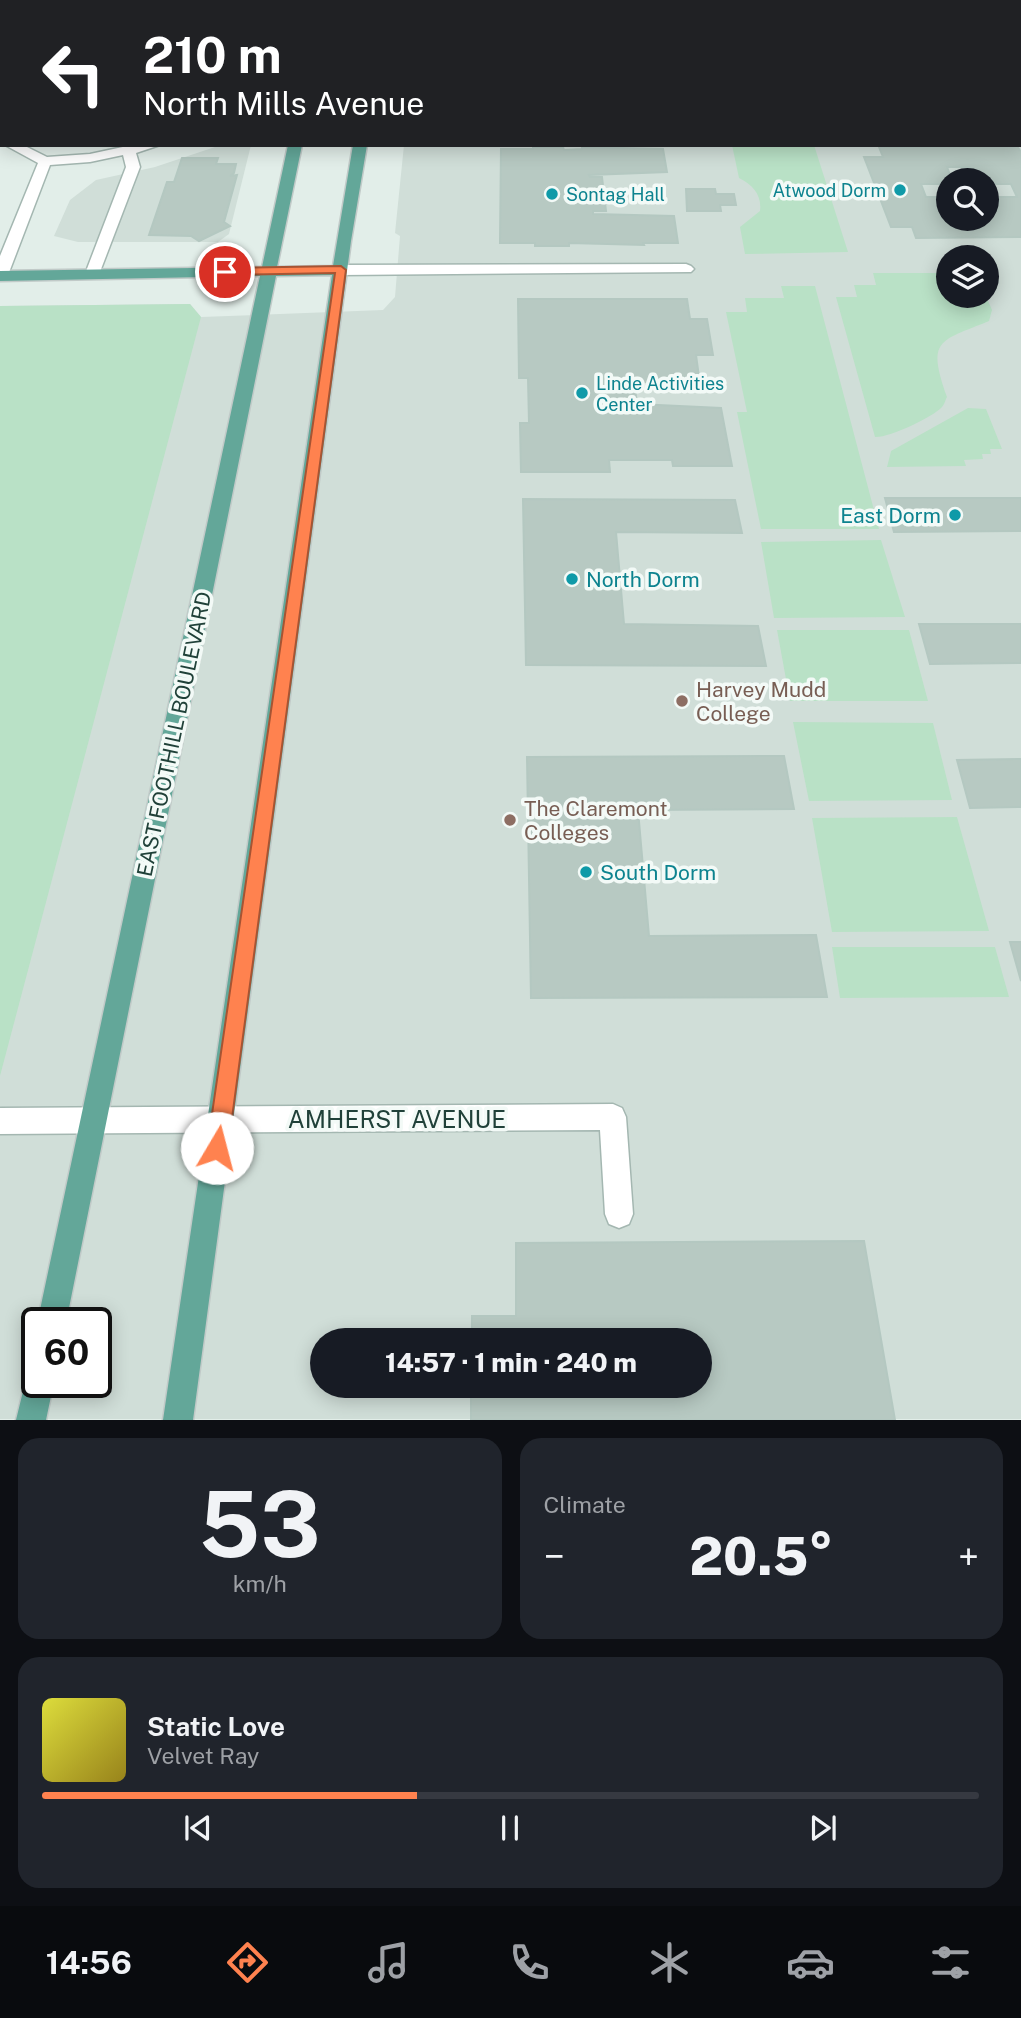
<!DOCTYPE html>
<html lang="en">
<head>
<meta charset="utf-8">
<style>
	body { margin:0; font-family:"Public Sans",sans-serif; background:#20242c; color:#f1f3f6; height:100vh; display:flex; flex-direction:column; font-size:26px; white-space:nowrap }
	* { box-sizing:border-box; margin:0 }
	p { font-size:23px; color:#9ea1a6 }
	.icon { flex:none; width:38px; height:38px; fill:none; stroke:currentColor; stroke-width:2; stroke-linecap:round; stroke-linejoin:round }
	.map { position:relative; height:1420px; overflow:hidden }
	.side { display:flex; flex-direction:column; gap:18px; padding:18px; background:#0d0f14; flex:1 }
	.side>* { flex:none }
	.banner { position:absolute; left:0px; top:0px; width:1022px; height:147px; box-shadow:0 4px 18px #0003; background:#202124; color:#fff; overflow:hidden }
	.tools { position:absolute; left:936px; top:168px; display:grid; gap:14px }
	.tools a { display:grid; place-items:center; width:63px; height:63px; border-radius:50%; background:#171b24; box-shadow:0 4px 18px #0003; font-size:35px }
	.speed { position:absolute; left:21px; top:1307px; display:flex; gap:14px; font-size:35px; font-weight:700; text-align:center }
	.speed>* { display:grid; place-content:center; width:91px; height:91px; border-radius:50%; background:#171b24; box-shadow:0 4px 18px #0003; line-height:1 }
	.speed .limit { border:4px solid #111; border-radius:10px; background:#fff; color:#111 }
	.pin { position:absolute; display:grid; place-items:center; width:60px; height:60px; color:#fff; margin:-30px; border:4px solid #fff; border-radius:50%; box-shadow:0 2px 7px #0007 }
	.me { position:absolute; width:77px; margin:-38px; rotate:8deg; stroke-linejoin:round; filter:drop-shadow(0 0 5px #0008) }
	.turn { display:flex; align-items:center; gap:24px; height:147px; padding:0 28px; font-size:32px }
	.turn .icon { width:91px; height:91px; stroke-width:2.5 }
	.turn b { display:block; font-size:49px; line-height:60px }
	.big { font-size:52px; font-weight:800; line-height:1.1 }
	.side .widget { flex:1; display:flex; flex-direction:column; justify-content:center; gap:10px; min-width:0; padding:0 24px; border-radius:21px; background:#20242c }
	.side .dial { align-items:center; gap:0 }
	.dial b { font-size:91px; line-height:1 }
	.song { display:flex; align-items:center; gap:21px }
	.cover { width:84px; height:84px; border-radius:10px; background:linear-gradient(135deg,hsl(60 70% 55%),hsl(50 70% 35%)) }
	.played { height:7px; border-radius:4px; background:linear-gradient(90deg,#ff824f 40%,#363941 40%) }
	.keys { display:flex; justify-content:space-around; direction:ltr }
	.heat { display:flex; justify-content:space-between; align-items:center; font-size:38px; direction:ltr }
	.side .tiles { flex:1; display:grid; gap:18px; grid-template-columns:1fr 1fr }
	.widget:last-child { grid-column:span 2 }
	.trip { position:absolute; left:310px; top:1328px; width:402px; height:70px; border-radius:35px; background:#171b24; box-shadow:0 4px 18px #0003; font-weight:800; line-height:70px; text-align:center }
	.tabs { display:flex; height:112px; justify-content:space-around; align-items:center; background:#090b0e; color:#9ea1a6 }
	.tabs .icon { width:49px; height:49px }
	.tabs .current { color:#ff824f }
	.tabs b { font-size:32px; color:#f1f3f6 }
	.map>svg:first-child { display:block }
</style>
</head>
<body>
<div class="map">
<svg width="1021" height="1420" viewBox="0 0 1021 1420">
	<rect width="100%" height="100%" fill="#e2eee9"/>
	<g fill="#d0ded8" fill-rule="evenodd">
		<path d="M419 0H1021V1419H0V306L190 304 201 317 383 310 395 297 400 236 395 233 404 145H1020V2ZM948 180H987V219H948ZM948 257H987V296H948ZM37 1323H96V1382H37ZM322 1340H700V1386H322Z"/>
		<polygon points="221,145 251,145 229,234 218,242 78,242 54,236 70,200 96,180 155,167"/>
	</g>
	<g fill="#b9e1c6">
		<path d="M732 145H814L848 252 745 254 740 227 760 211C762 195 753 185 739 178Z"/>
		<path d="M873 273H948V296H986L992 310 989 321C938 342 927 339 947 397 945 400 945 404 942 407 933 417 889 438 875 437L836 297H857L854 285H876Z"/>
		<polygon points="781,286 815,286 879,529 761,529 737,412 747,412 726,312 747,312 745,298 784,298"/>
		<polygon points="190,304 201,317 0,1076 0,306"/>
		<polygon points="968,408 986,409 1002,449 990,449 991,454 982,454 983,459 964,460 966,466 887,467 891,451"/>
		<polygon points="881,540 905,617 774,618 761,542"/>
		<polygon points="777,630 909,630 928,701 790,701"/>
		<polygon points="793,722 933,723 952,800 809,801"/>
		<polygon points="957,817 989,931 832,932 812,818"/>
		<polygon points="832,947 995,947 1009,997 840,998"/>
	</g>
	<g fill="#b7c9c2" stroke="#b4c8c1" stroke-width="2" fill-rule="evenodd">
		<polygon points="87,0 220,0 87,2"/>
		<polygon points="634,0 790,0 791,2 634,2"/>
		<path d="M1017 146 1021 152V237L916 238 912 227H891L864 157H883L879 147ZM947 167H970L976 180H987V184H1011L1017 197H987L992 214H987V219H948V197H926L921 184H948V180H952Z"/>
		<polygon points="533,147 563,147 564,150 582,149 582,147 663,149 667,172 589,175 590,177 602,177 606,211 593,211 593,214 674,216 678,243 643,243 644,245 569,243 569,246 535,246 535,243 500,243 501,149 533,149"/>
		<polygon points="182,158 218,158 216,164 236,164 234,173 230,176 237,175 224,222 230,226 199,241 191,236 149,235 167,182 174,182"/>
		<polygon points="686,189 715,189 716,194 734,194 736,205 720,205 721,211 687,211"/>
		<polygon points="518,299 687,299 690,319 707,319 713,355 696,355 699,377 673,377 673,382 634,382 637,404 721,408 732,466 673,466 672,460 609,460 610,472 521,472 520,423 529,423 528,378 519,378"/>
		<polygon points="885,498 1021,498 1021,531 894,532"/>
		<polygon points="523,499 735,500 742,533 616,532 624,624 758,626 766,666 526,665"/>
		<polygon points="919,624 1021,624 1021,663 930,664"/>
		<polygon points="784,756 794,809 638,810 649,936 816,935 827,997 531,998 527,757"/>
		<polygon points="1021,759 1021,807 970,808 957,760"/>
		<polygon points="1010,942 1021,942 1021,981"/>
		<polygon points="864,1241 895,1420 471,1420 471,1386 700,1386 700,1340 472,1340 472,1316 516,1316 516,1243"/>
	</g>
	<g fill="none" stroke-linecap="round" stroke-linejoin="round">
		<defs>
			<g id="minor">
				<polygon points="38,0 50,0 37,2"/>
				<polygon points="262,0 274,0 261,2"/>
				<polygon points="2,76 2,87 0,88 0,77"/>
				<polygon points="5,145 23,145 47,157 90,154 132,145 160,145 136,153 140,167 98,277 88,277 85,274 126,167 123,155 90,162 50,165 8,275 0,280 0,256 38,163"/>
				<polygon points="686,264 691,266 694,269 691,272 341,275 333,270 341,265"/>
				<polygon points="613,1104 622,1108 626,1117 633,1214 629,1224 619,1228 609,1224 605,1214 600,1130 0,1134 0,1108"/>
			</g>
			<g id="major">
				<polygon points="322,0 334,0 321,2"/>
				<rect x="375" y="0" width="12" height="2"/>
				<polygon points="288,145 302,145 277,267 333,266 353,145 367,145 351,241 193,1420 163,1420 332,275 276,276 66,1323 37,1324 260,276 0,281 0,271 262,267"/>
				<polygon points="37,1368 37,1382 54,1382 46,1420 16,1420 28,1371"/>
			</g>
		</defs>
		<use href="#minor" stroke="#a4b7b1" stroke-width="3"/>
		<use href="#major" stroke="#c1cac8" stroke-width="3"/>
		<use href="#minor" fill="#fff" fill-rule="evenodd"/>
		<use href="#major" fill="#63a799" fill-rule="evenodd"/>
	</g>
	<polygon fill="#ff824f" stroke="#a65433" stroke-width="2" points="341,266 346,270 228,1148 225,1155 217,1158 210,1155 207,1148 335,273 225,275 220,272 225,268"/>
	<g fill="#0f9aa8" stroke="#f3faf7" stroke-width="2.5">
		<circle cx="900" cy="190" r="7"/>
		<circle cx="552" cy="194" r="7"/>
		<circle cx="582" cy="393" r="7"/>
		<circle cx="955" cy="515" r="7"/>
		<circle cx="572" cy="579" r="7"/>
		<circle cx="586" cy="872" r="7"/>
	</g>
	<g fill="#8d6e63" stroke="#f3faf7" stroke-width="2.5">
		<circle cx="682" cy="701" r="7"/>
		<circle cx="510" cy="820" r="7"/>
	</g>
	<g text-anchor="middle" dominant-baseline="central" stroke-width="7" stroke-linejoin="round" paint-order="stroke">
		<g font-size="18" fill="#0d838f" stroke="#f3faf7" text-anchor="start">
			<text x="886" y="190" text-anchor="end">Atwood Dorm</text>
			<text x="566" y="194">Sontag Hall</text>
			<text x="596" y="383">Linde Activities<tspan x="596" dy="21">Center</tspan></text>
		</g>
		<g font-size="21" fill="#0d838f" stroke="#f3faf7" text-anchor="start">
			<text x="941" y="515" text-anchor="end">East Dorm</text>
			<text x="586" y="579">North Dorm</text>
			<text x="600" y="872">South Dorm</text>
		</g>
		<g font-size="21" fill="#785e54" stroke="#f3faf7" text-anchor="start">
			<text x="696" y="689">Harvey Mudd<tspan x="696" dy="24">College</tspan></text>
			<text x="524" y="808">The Claremont<tspan x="524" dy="24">Colleges</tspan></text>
		</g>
		<g font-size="21" fill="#204139" stroke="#f3faf7">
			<text transform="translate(174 734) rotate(-78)">EAST FOOTHILL BOULEVARD</text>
		</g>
		<g font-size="24" fill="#204139" stroke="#f3faf7">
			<text x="397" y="1119">AMHERST AVENUE</text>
		</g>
	</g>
</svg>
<div class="tools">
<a><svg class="icon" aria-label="search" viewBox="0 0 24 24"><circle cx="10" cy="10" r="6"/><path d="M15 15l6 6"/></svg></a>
<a><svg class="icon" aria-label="layers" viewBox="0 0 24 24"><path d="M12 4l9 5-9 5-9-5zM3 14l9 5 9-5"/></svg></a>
</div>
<div class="speed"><div class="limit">60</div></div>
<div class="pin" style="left:225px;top:272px;background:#d93025"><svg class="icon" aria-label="arrive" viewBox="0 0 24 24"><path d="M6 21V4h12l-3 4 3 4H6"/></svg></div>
<svg class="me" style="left:217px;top:1148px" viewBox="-20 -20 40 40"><circle r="19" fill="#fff"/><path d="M0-13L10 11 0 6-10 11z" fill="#ff824f"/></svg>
<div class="trip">14:57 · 1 min · 240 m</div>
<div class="banner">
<div class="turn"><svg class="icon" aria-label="left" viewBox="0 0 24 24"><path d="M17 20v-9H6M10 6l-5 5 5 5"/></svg><div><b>210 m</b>North Mills Avenue</div></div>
</div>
</div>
<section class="side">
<div class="tiles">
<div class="widget dial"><b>53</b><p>km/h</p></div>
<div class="widget"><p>Climate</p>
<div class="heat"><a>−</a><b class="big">20.5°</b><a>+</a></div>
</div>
<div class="widget">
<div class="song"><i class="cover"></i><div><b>Static Love</b><p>Velvet Ray</p></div></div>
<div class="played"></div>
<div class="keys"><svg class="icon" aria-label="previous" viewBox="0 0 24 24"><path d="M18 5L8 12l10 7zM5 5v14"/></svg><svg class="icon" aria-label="pause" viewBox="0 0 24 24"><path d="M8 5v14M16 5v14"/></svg><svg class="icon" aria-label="next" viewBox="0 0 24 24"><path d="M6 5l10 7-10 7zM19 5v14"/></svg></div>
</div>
</div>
</section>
<nav class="tabs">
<b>14:56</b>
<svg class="icon current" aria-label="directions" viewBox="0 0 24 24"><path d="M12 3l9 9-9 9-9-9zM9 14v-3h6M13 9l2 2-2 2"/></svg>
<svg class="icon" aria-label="music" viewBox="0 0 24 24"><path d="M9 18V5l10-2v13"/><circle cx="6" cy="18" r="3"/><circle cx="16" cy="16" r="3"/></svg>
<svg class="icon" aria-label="phone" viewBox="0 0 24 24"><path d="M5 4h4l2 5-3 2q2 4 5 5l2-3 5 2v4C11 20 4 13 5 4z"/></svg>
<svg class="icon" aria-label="climate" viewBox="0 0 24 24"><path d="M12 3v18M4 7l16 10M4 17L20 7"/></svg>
<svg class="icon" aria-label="car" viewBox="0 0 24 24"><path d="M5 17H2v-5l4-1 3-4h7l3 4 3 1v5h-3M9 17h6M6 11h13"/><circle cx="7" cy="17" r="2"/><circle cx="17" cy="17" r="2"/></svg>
<svg class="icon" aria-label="filters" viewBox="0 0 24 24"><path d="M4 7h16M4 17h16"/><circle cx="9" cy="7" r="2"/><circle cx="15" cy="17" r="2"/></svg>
</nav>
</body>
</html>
